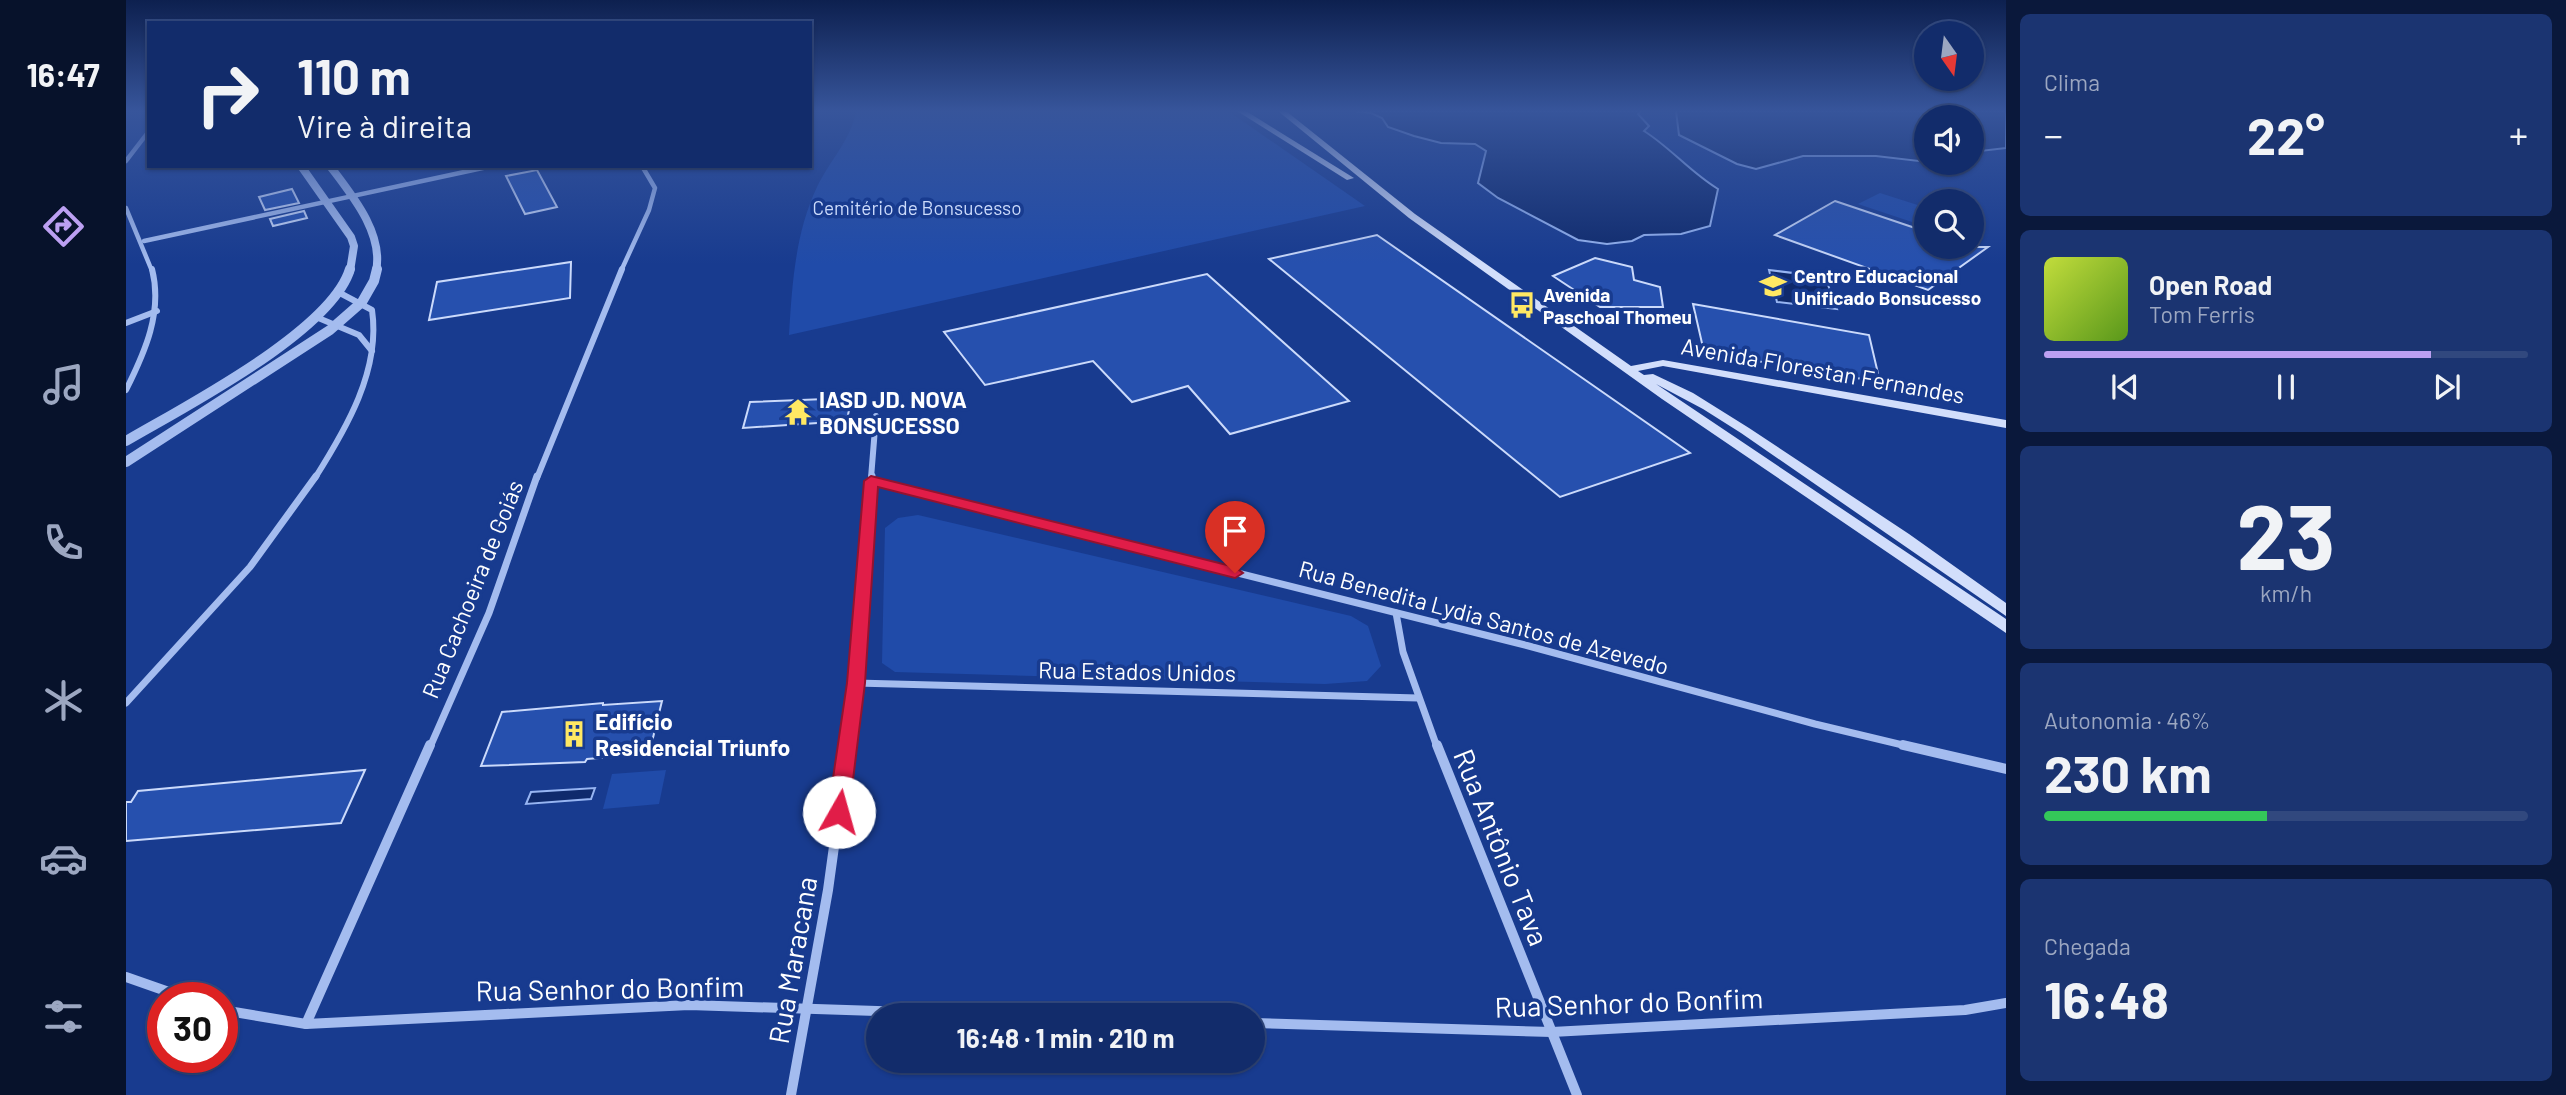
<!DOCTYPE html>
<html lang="pt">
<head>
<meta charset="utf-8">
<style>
	body { margin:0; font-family:Barlow,sans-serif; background:#1b3471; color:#f1f3f6; height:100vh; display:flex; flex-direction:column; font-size:26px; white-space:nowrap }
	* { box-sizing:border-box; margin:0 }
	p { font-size:23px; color:#9ca7c1 }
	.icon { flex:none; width:38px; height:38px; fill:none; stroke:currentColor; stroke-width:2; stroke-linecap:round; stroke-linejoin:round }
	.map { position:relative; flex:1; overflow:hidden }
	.sheet { display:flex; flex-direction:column; gap:14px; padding:14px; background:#0a183b; width:560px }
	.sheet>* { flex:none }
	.banner { position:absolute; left:21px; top:21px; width:665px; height:147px; border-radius:0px; box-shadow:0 2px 5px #0004,0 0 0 2px #31487e; background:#122c6b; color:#f1f3f6; overflow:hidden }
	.needle { width:46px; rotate:166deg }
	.buttons { position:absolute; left:1788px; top:21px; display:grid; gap:14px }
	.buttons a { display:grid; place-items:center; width:70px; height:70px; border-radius:50%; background:#122c6b; box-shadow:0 2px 5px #0004,0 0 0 2px #31487e; font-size:35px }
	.speed { position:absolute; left:21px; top:982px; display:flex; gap:14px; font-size:35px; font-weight:700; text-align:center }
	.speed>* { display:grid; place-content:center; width:91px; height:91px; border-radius:50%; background:#122c6b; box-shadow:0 2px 5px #0004,0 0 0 2px #31487e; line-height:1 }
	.speed .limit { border:10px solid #d22; background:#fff; color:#111 }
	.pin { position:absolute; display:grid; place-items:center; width:60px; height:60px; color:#fff; margin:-72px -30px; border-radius:50% 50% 50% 0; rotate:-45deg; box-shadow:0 0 7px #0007 }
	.pin .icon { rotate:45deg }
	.me { position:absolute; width:77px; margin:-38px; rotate:7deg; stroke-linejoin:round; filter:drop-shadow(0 0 5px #0008) }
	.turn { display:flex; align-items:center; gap:24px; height:147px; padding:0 35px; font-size:32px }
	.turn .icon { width:91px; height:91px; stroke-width:2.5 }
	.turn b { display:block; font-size:49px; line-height:60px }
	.big { font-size:52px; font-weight:700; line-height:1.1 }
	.sheet .widget { flex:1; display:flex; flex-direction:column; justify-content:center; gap:10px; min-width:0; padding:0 24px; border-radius:10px; background:#1b3471 }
	.sheet .dial { align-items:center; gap:0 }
	.dial b { font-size:91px; line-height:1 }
	.song { display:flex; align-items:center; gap:21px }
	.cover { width:84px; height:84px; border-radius:10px; background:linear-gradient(135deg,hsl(70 70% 55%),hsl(90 70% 35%)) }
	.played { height:7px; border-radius:4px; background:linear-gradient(90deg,#bca0f2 80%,#31487e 80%) }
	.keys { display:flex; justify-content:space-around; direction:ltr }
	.heat { display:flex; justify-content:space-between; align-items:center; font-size:38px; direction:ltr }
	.charge { height:10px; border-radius:5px; background:linear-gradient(90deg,#34c759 46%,#31487e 0) }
	.trip { position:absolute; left:740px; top:1003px; width:399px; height:70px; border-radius:35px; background:#122c6b; box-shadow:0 2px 5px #0004,0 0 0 2px #31487e; font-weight:700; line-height:70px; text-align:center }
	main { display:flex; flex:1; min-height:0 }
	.menu { display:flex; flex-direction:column; width:126px; justify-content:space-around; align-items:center; background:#07122b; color:#9ca7c1 }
	.menu .icon { width:49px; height:49px }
	.menu .selected { color:#bca0f2 }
	.menu b { font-size:32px; color:#f1f3f6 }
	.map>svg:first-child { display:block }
</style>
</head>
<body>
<main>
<nav class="menu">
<b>16:47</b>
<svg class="icon selected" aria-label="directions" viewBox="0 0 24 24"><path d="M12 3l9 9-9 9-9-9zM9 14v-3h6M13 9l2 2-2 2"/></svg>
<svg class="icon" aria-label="music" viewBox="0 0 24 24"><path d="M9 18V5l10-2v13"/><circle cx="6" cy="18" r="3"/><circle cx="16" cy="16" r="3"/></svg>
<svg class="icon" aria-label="phone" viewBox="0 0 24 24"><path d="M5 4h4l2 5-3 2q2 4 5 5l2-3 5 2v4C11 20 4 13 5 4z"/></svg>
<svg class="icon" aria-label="climate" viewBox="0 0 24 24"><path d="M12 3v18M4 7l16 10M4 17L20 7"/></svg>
<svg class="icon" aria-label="car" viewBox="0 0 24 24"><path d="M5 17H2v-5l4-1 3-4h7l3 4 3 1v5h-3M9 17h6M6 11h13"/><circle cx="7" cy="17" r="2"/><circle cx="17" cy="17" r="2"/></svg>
<svg class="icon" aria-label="filters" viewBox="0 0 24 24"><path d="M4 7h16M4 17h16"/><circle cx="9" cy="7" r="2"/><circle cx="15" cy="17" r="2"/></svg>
</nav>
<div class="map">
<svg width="1880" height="1095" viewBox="0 0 1880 1095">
	<rect width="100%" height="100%" fill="#183b8f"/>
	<g fill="#204ba9">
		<path d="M730 111H1102L1239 206 663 335C666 286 669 233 691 187 704 160 725 140 730 111Z"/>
		<polygon points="1754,193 1801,208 1801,227 1732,204"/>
		<polygon points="792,515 1225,616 1242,626 1255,666 1241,681 1199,684 769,672 756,663 759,528 772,518"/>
		<polygon points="540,770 533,804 477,809 486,774"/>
	</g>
	<g fill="#0f2a6c" stroke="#97b5f2" stroke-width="2">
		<path d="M1229 111H1515L1512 114 1523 126 1518 131C1545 148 1564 172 1592 189L1584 226 1555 234 1518 235 1506 241 1481 244 1452 240 1372 198 1352 183 1360 151 1349 144 1315 143 1288 136 1262 127 1256 118 1245 113Z"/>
		<polygon points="1550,111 1880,111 1880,148 1846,152 1846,117 1801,117 1801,162 1750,156 1677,156 1630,169 1611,164 1553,135"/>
		<polygon points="1643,270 1699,277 1711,309 1651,302"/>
		<polygon points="469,788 465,799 400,804 405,792"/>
	</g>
	<g fill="#2650ae" stroke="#cbdafb" stroke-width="2">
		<polygon points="411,170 431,207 399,214 380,176"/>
		<polygon points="166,189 173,203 139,210 133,197"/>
		<polygon points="1709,201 1801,232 1801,247 1862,247 1802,290 1649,235"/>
		<polygon points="178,211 181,218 147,226 144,219"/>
		<polygon points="1251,235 1564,453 1434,497 1143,259"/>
		<polygon points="1469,258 1506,267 1508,280 1534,287 1537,307 1474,307 1427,276"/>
		<polygon points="445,262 444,298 303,320 311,282"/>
		<polygon points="1081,274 1223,401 1104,434 1062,386 1006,402 967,361 859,385 818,332"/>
		<polygon points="1567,304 1743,335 1754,382 1578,352"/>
		<polygon points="725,398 721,421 617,428 624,402"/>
		<polygon points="536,701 523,754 461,759 459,762 355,766 376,712 477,703 477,705"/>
		<polygon points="239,770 215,823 0,841 0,802 5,802 12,791"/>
	</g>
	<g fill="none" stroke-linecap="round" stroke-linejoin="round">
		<g stroke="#a4bcef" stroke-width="4.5">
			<polyline points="0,161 23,131"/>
			<polyline points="0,208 26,271"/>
			<polyline points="18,241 366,166"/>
			<polyline points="495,271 523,210 529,188 516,166"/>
		</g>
		<g stroke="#a4bcef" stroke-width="6">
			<polyline points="190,317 233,335 246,351"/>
			<polyline points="0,323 31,311"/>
			<path d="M0 390C19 352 37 312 26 269"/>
			<path d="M189 478C220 429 255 370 246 310L212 292"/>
			<polyline points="411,478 496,269"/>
			<polyline points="745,478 750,416"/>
		</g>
		<g stroke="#a4bcef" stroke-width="7">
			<polyline points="745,481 1399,645 1689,724 1785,747"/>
			<polyline points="1270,613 1277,652 1311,747"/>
			<polyline points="730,683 1292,698"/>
			<polyline points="0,703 124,567 190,476"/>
			<polyline points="304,747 363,613 411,476"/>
			<polyline points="721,747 730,683 746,476"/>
		</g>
		<g stroke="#a4bcef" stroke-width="10">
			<polyline points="1311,745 1451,1095"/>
			<polyline points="1777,745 1880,769"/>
			<polyline points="0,977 60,998"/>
			<polyline points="96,1010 180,1024 563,1005 874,1015"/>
			<polyline points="1127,1023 1426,1032 1839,1010 1880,1003"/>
			<polyline points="180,1024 304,745"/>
			<polyline points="665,1095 702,890 722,745"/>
		</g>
		<g stroke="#a4bcef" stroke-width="8">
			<polyline points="175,166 225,237 228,246 224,271"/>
			<path d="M204 166C225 194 258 233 250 271"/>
		</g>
		<g stroke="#a4bcef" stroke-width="10">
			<path d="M0 441C56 408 205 332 224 269"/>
			<polyline points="0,462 204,330 236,302 248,281 251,269"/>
		</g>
		<g fill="#d2defb" fill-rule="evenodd">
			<polygon points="1111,111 1120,111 1228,178 1221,180"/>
			<polygon points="1152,111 1160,111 1289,214 1505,366 1537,360 1880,420 1880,428 1537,366 1512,371 1518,375 1527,374 1567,393 1623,428 1783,534 1880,603 1880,616 1615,433 1577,409 1530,384 1880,619 1880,633 1536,399 1283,218"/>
		</g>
	</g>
	<linearGradient id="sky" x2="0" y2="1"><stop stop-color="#0d204f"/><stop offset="0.42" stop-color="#37559b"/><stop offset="1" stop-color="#37559b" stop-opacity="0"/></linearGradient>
	<rect width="1880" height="264" fill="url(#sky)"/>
	<polygon fill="#e11d48" stroke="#92132f" stroke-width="2" points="745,476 1109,567 1117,573 1109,578 752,487 739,683 723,812 720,818 713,821 705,818 702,812 721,683 738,481"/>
	<defs>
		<symbol id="school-bare" viewBox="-9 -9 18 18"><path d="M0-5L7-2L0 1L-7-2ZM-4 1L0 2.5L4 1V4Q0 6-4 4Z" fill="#ffe863" stroke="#183b8f" stroke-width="2.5" paint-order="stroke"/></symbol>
		<symbol id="bus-bare" viewBox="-9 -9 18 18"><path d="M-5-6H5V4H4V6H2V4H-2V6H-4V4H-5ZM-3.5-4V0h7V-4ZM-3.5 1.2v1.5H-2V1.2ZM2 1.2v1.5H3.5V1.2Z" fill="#ffe863" stroke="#183b8f" stroke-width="2.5" paint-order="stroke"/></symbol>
		<symbol id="temple-bare" viewBox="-9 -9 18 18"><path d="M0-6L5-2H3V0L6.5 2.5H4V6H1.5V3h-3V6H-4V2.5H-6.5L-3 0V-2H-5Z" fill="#ffe863" stroke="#183b8f" stroke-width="2.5" paint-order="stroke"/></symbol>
		<symbol id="building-bare" viewBox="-9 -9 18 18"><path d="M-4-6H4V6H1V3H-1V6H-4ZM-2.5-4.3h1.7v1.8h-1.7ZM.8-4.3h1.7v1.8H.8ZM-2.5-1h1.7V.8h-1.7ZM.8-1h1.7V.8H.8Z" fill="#ffe863" stroke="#183b8f" stroke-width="2.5" paint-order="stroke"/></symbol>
	</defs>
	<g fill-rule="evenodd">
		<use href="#school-bare" x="1628" y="267" width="38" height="38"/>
		<use href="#bus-bare" x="1377" y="286" width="38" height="38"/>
		<use href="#temple-bare" x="653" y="393" width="38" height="38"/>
		<use href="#building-bare" x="429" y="715" width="38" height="38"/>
	</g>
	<g text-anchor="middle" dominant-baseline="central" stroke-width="7" stroke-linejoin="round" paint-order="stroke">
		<g font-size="19" fill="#cbdafb" stroke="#183b8f">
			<text x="791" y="207">Cemitério de Bonsucesso</text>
		</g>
		<g font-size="19" font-weight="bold" fill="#fff" stroke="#183b8f" text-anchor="start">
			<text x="1668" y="275">Centro Educacional<tspan x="1668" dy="22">Unificado Bonsucesso</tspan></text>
			<text x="1417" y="294">Avenida<tspan x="1417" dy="22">Paschoal Thomeu</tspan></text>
		</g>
		<g font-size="23" fill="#fff" stroke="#183b8f">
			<text transform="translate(1697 370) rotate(10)">Avenida Florestan Fernandes</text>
			<text transform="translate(346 589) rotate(-68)">Rua Cachoeira de Goiás</text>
			<text transform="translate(1358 617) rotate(15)">Rua Benedita Lydia Santos de Azevedo</text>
			<text transform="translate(1011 671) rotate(1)">Rua Estados Unidos</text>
		</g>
		<g font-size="23" font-weight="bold" fill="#fff" stroke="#183b8f" text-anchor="start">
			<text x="693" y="399">IASD JD. NOVA<tspan x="693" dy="26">BONSUCESSO</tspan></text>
			<text x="469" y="721">Edifício<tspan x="469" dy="26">Residencial Triunfo</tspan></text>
		</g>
		<g font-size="28" fill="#fff" stroke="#183b8f">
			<text transform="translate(1376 847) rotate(68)">Rua Antônio Tava</text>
			<text transform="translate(666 960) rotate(-80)">Rua Maracana</text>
			<text transform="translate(484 988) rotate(-1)">Rua Senhor do Bonfim</text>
			<text transform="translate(1503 1002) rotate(-2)">Rua Senhor do Bonfim</text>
		</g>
	</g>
</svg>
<div class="buttons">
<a><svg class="needle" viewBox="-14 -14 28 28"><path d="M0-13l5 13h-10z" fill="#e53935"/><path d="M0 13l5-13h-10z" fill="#9ca7c1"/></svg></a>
<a><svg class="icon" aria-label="sound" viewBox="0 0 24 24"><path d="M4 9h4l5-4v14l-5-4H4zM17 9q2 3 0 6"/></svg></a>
<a><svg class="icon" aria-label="search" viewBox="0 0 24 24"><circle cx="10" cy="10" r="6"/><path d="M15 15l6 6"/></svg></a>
</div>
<div class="speed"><div class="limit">30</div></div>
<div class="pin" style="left:1109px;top:573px;background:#d93025"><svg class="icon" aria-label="arrive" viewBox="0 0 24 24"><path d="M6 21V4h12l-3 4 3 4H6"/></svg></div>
<svg class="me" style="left:713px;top:812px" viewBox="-20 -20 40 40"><circle r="19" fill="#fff"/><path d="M0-13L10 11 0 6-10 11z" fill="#e11d48"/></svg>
<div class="trip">16:48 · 1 min · 210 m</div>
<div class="banner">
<div class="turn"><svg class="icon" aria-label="right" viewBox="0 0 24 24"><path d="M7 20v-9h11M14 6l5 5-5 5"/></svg><div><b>110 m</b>Vire à direita</div></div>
</div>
</div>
<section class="sheet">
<div class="widget"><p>Clima</p>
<div class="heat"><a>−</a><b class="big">22°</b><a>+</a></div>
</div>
<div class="widget">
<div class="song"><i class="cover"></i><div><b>Open Road</b><p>Tom Ferris</p></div></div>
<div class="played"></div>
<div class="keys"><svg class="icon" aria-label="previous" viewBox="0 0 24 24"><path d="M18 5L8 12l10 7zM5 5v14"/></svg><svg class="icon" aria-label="pause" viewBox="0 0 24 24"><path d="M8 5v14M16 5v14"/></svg><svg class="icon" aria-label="next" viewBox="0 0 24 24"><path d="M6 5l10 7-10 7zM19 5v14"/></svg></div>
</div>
<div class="widget dial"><b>23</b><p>km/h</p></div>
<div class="widget"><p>Autonomia · 46%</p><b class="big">230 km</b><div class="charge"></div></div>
<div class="widget"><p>Chegada</p><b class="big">16:48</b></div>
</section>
</main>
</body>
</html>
